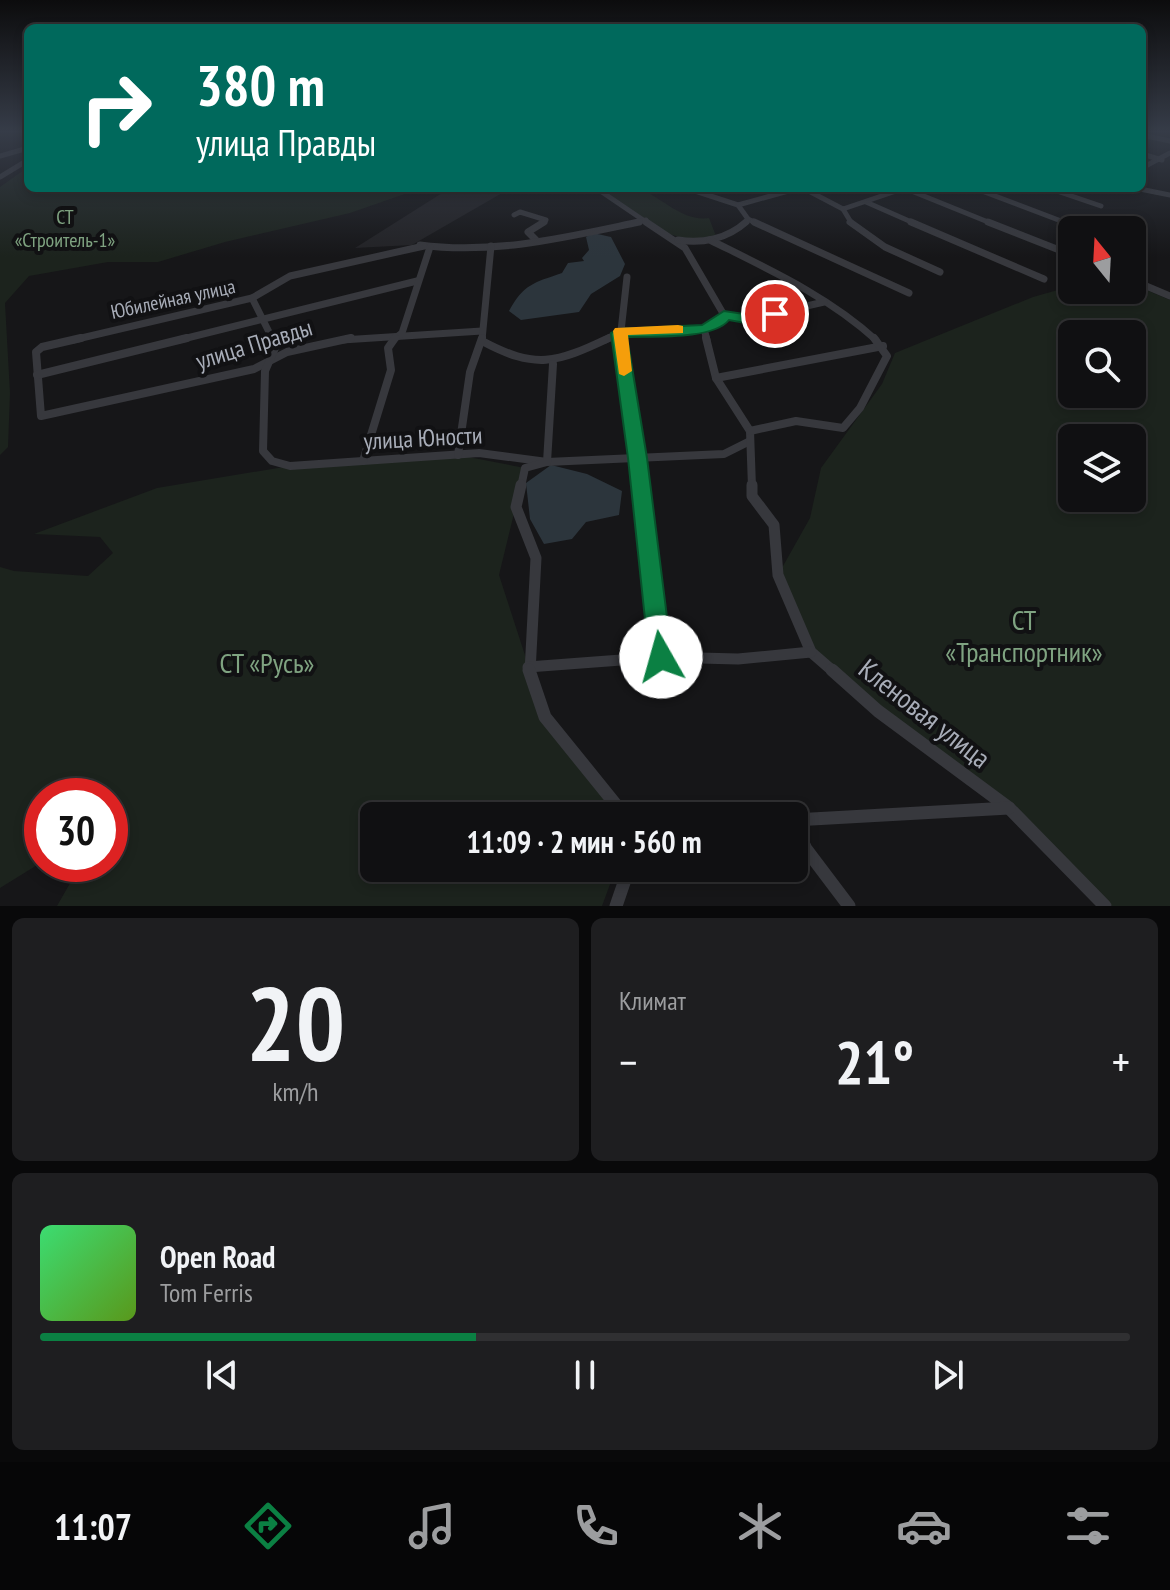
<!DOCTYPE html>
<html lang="ru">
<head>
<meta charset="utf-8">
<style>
	body { margin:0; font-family:"PT Sans Narrow",sans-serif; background:#1e1e20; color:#f1f3f6; height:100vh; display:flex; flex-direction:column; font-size:30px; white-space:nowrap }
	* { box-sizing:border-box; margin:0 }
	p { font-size:26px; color:#9c9d9f }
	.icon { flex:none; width:44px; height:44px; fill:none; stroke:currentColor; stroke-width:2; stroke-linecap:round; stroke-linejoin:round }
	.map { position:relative; height:906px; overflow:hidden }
	.drawer { display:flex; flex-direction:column; gap:12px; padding:12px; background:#09090a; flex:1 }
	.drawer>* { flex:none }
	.banner { position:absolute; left:24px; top:24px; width:1122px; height:168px; border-radius:12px; box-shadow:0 4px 12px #0003,0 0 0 2px #303032; background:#00695c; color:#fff; overflow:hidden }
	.needle { width:52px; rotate:342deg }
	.buttons { position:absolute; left:1058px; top:216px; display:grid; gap:16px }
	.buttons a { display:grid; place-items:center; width:88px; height:88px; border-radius:12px; background:#101012; box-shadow:0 4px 12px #0003,0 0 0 2px #303032; font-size:40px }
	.speed { position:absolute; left:24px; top:778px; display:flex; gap:16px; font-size:40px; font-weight:700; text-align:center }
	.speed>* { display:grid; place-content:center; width:104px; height:104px; border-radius:50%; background:#101012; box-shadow:0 4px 12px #0003,0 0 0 2px #303032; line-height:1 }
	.speed .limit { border:12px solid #d22; background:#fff; color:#111 }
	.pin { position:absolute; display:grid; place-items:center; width:68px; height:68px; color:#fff; margin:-34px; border:4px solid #fff; border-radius:50%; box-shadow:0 2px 8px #0007 }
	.me { position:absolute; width:88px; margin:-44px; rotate:353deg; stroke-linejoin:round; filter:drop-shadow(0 0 6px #0008) }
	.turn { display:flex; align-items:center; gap:28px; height:168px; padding:0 40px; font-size:36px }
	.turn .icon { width:104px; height:104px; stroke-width:2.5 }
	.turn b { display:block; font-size:56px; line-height:68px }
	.big { font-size:60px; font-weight:600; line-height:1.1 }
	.drawer .widget { flex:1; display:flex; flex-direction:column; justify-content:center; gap:12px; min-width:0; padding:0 28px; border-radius:12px; background:#1e1e20 }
	.drawer .dial { align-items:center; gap:0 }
	.dial b { font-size:104px; line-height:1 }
	.song { display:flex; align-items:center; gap:24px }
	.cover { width:96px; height:96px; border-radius:12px; background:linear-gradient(135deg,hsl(140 70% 55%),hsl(90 70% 35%)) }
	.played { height:8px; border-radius:4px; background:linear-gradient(90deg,#0b8043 40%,#303032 40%) }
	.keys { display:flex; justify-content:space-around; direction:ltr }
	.heat { display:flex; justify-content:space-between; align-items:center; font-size:44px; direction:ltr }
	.drawer .tiles { flex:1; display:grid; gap:12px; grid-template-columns:1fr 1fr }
	.widget:last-child { grid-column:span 2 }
	.trip { position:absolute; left:360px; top:802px; width:448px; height:80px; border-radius:12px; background:#101012; box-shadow:0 4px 12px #0003,0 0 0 2px #303032; font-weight:600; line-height:80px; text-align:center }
	.tabs { display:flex; height:128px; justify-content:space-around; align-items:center; background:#060607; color:#9c9d9f }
	.tabs .icon { width:56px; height:56px }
	.tabs .on { color:#0b8043 }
	.tabs b { font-size:36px; color:#f1f3f6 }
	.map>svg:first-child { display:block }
</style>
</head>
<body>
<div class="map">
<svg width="1170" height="906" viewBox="0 0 1170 906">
	<rect width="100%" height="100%" fill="#161618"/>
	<polygon fill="#222225" points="450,188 511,188 412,245 355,248"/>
	<g fill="#1c231d" fill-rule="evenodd">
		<polygon points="28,167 28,188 422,188 350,213 225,242 158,262 108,262 29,276 5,303 10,393 8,447 0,455 0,187"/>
		<path d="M596 188C609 188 630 184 641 189 663 199 684 222 709 218L716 236C670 250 634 212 596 188Z"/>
		<path d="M1132 284 1170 300V906H1112L1013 804 878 711 811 652 778 575 810 518 821 468 882 384 895 353 1033 297 1072 286V290H1132ZM1072 334H1132V394H1072ZM1072 438H1132V498H1072Z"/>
		<polygon points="458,455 525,468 499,575 545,717 625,816 374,816 374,868 616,868 602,906 57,906 81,864 110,864 110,796 42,796 42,862 0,888 0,567 14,571 88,576 113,553 100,537 34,534 157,488 290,466"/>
	</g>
	<g fill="#2c353c">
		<path d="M593 233 611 237 625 264 620 276 591 294 579 312 521 320 509 311C524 284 533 283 562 273L568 263 584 261 582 258 589 250 586 237Z"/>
		<polygon points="551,465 587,474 622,491 619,515 586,522 572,539 544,544 530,519 526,483"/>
	</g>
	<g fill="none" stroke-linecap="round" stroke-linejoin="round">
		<g stroke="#37383d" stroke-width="5">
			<polyline points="1142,135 1170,141"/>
			<polyline points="1142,154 1162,160"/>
			<polyline points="0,156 28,148"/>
			<polyline points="1142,168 1170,153"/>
			<polyline points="0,177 28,160"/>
			<polyline points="596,188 649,224"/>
			<polyline points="686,188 738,205 748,219 758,224"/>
			<polyline points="803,188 843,209"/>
			<polyline points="904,188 993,224"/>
			<polyline points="974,188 1069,224"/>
			<polyline points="1048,188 1101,206"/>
			<polyline points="1135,188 1170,195"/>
			<polyline points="866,202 916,224"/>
			<polyline points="738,205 799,188"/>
			<polyline points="843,209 852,224"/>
			<polyline points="843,209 905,188"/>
			<polyline points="514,215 520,212 546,220 541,224"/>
			<polyline points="630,224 646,220"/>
			<polyline points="744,224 748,219"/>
		</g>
		<g stroke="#37383d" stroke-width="7">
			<polyline points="646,222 685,248 724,315 722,322 704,329 707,340"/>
			<polyline points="754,222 909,293"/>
			<polyline points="850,222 885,247 940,272"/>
			<polyline points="911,222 1044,279"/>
			<polyline points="988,222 1072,255"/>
			<polyline points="1063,222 1086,230"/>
			<polyline points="536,240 528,232 544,222"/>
			<path d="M678 240C702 244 727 239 746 222"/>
			<path d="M710 240C768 269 828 296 876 340"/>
			<path d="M420 245C494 255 567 237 639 222"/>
			<polyline points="1132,280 1170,296"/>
			<polyline points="252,298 273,340"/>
			<polyline points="724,315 751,319 824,302"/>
			<polyline points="620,331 704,329"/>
			<polyline points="73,340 252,298 290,276 424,246"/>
			<polyline points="179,340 417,281"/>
			<polyline points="342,340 482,331"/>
			<polyline points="393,340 402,333 430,247"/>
			<polyline points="482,340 491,246"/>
			<polyline points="605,340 619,333"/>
			<polyline points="620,340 627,277"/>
		</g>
		<g stroke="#37383d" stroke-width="8">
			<polyline points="81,338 42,347 36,352 41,416 254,369 287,352 351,338"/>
			<polyline points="272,338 276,346 265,371 263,451 272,461 290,466 479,453 547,462 724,454 748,442"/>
			<polyline points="620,338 640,487"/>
			<polyline points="706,338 716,378 750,431 752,487"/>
			<path d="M482 341C536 370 556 363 609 338"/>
			<polyline points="37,375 187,338"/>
			<polyline points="716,378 883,346"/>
			<polyline points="750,431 796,421 843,428 860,408 887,356 874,338"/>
			<polyline points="458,455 470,372 482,338"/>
			<polyline points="363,461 391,370 388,348 395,338"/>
			<polyline points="521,487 525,468 547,462 553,364"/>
		</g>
		<g stroke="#37383d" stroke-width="11">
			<polyline points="521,485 516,507 536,558 530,672"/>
			<polyline points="640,485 661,657"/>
			<polyline points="752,485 752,496 774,525 778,575 811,652 834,672"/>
			<polyline points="528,667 661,657 738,659 811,652"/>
		</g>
		<g stroke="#37383d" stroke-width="13">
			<polyline points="529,670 545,717 625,816"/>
			<polyline points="832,670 878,711 1009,808 1105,906"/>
			<polyline points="794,820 1009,808"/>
			<polyline points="794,824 806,849 849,906"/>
			<polyline points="616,906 629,868"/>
		</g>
	</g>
	<linearGradient id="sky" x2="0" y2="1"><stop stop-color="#0c0c0d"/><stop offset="0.51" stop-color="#363c48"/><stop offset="1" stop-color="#363c48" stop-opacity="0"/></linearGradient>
	<rect width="1170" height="257" fill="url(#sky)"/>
	<path fill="#0b8043" stroke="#07532c" stroke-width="2" d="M775 309 782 314 780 317 751 324 729 320C713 340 652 336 627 337L647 458 672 657 669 664 661 667 652 664 649 657 628 458 611 333 619 329 702 325 724 311 751 315Z"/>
	<polygon fill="#f59e0b" points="678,325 683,326 683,333 628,335 632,371 624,376 619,374 613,331 615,328"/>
	<g text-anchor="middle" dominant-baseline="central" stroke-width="8" stroke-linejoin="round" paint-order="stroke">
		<g font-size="20" fill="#7fa381" stroke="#111113">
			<text x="65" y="217">СТ<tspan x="65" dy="23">«Строитель-1»</tspan></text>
		</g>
		<g font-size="20" fill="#a8adb8" stroke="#111113">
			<text transform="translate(173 299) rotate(-12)">Юбилейная улица</text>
		</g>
		<g font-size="24" fill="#a8adb8" stroke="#111113">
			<text transform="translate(254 344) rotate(-17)">улица Правды</text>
			<text transform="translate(423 438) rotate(-3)">улица Юности</text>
		</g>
		<g font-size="28" fill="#7fa381" stroke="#111113">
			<text x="1024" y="619">СТ<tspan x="1024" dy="32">«Транспортник»</tspan></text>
			<text x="267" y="662">СТ «Русь»</text>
		</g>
		<g font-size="28" fill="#a8adb8" stroke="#111113">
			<text transform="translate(925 713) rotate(38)">Кленовая улица</text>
		</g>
	</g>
</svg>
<div class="buttons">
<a><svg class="needle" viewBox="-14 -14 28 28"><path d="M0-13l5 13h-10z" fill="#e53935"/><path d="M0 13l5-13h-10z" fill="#9c9d9f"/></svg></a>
<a><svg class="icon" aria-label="search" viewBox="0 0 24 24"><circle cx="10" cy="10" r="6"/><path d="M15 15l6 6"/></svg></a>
<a><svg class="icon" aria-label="layers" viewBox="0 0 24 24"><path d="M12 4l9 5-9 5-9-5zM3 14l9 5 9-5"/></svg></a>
</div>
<div class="speed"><div class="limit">30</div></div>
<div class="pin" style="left:775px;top:314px;background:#d93025"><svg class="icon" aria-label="arrive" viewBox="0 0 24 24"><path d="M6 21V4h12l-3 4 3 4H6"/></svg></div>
<svg class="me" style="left:661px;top:657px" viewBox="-20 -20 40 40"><circle r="19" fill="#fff"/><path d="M0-13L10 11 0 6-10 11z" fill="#0b8043"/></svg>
<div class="trip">11:09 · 2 мин · 560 m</div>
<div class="banner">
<div class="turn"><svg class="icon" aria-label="right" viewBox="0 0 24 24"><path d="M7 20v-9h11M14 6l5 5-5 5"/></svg><div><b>380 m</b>улица Правды</div></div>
</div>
</div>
<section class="drawer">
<div class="tiles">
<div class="widget dial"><b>20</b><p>km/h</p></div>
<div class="widget"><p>Климат</p>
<div class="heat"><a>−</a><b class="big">21°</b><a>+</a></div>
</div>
<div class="widget">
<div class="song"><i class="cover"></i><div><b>Open Road</b><p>Tom Ferris</p></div></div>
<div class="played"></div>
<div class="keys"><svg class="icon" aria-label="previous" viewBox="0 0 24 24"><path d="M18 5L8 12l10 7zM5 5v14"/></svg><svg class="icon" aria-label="pause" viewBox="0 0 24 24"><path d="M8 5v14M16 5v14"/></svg><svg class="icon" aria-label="next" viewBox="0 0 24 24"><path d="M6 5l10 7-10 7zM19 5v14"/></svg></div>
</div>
</div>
</section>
<nav class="tabs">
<b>11:07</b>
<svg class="icon on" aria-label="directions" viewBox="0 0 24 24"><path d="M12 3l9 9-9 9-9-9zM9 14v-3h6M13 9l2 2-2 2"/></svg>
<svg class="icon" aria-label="music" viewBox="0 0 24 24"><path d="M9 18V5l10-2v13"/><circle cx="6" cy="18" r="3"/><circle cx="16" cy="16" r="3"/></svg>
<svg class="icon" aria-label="phone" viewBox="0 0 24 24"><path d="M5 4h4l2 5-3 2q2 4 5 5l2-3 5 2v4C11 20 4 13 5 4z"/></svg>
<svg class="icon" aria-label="climate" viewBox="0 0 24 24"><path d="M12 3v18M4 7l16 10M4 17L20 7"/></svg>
<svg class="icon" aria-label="car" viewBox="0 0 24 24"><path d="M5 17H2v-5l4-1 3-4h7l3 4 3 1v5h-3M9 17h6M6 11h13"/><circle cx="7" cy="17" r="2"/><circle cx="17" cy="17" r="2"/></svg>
<svg class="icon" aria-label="filters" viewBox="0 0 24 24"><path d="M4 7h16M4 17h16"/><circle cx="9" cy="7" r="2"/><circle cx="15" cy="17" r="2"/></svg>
</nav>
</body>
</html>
